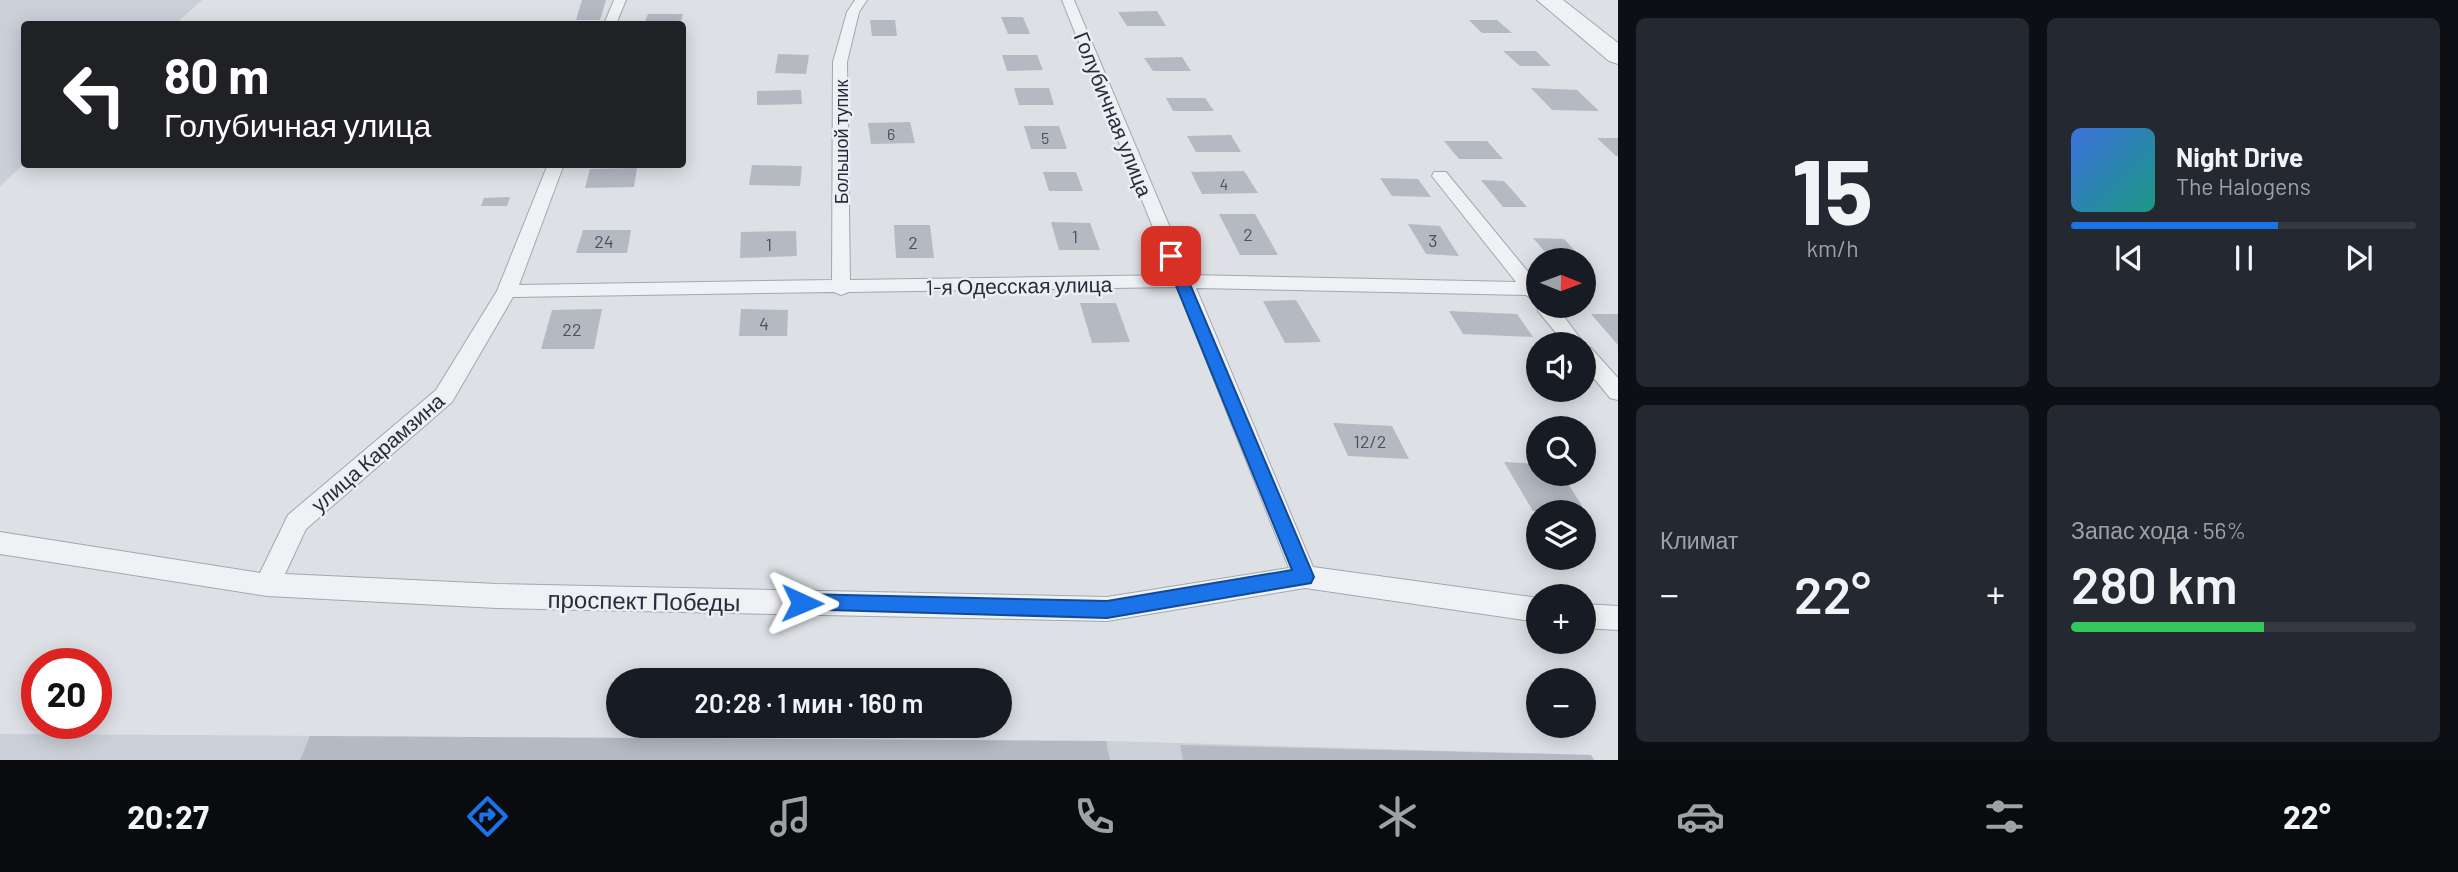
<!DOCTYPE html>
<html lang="ru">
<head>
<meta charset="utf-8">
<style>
	body { margin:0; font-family:Barlow,sans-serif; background:#242831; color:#f1f3f6; height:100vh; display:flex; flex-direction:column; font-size:26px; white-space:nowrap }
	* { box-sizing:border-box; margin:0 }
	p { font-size:23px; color:#9ea1a6 }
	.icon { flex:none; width:38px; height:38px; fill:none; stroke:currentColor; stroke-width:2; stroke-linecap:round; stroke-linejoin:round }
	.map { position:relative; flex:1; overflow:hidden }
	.panel { display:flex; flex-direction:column; gap:18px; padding:18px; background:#0d0f14; width:840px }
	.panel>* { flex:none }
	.hud { position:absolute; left:21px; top:21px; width:665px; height:147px; border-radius:7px; box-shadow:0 4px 18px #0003; background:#202124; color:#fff; overflow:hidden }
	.needle { width:46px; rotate:91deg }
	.tools { position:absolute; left:1526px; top:248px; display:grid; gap:14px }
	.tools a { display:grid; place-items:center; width:70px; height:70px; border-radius:50%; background:#171b24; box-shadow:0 4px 18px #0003; font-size:35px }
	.speed { position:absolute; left:21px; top:648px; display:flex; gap:14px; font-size:35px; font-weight:700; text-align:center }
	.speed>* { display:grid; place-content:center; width:91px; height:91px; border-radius:50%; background:#171b24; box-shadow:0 4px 18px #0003; line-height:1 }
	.speed .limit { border:10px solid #d22; background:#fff; color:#111 }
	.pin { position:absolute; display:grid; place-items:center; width:60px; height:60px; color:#fff; margin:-30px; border-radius:14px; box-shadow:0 4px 10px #0006 }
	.me { position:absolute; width:77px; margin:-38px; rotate:91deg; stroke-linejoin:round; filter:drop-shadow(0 0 5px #0008) }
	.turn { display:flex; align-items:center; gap:24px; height:147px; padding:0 28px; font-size:32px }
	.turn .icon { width:91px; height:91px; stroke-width:2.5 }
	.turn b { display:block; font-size:49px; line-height:60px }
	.big { font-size:52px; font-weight:600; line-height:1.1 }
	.panel .card { flex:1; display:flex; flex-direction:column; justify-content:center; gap:10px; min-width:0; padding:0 24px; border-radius:10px; background:#242831 }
	.panel .dial { align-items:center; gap:0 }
	.dial b { font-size:91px; line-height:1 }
	.song { display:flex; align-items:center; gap:21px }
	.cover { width:84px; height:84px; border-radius:10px; background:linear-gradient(135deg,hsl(220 70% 55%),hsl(170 70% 35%)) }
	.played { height:7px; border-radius:4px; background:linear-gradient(90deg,#1a73e8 60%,#363941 60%) }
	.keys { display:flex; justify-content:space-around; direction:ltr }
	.heat { display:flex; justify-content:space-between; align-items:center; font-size:38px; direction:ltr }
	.charge { height:10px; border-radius:5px; background:linear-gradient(90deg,#34c759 56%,#363941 0) }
	.panel .tiles { flex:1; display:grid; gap:18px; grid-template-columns:repeat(2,1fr) }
	.trip { position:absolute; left:606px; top:668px; width:406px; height:70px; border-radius:35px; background:#171b24; box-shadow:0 4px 18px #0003; font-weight:600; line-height:70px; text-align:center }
	.tab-bar { display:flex; height:112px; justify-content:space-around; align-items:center; background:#090b0e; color:#9ea1a6 }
	.tab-bar .icon { width:49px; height:49px }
	.tab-bar .active { color:#1a73e8 }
	.tab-bar b { font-size:32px; color:#f1f3f6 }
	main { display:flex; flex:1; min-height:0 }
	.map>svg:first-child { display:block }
</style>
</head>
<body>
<main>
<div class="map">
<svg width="1618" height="760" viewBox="0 0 1618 760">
	<rect width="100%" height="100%" fill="#dde0e5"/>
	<g fill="#cbcfd7">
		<polygon points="0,0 202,0 175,24 24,24 24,164 0,186"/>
		<polygon points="0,734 1106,741 1591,755 1594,760 0,760"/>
	</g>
	<g fill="#b5b9c2">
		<polygon points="582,0 606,0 600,20 576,20"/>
		<polygon points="1157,11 1166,26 1127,26 1118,12"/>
		<polygon points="648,14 683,14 680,24 644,24"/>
		<polygon points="1001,17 1023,17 1030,34 1008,34"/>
		<polygon points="870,20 895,20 897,36 872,36"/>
		<polygon points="1469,20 1497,20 1512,33 1482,33"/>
		<polygon points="1503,51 1536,51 1551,66 1520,66"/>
		<polygon points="778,54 809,55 806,74 775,73"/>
		<polygon points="1002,55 1037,55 1043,70 1007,71"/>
		<polygon points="1182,57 1191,71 1153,71 1144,58"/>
		<polygon points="1014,88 1049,88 1054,105 1019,105"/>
		<polygon points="1531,88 1577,90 1599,111 1552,110"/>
		<polygon points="801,90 802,104 757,105 757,91"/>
		<polygon points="1166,98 1205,98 1214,111 1173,111"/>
		<polygon points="910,122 915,143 871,144 868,123"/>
		<polygon points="1024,126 1059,126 1067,149 1031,149"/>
		<polygon points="1231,135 1241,152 1196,152 1187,136"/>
		<polygon points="1597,138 1618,138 1618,156 1616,156"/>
		<polygon points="1444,141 1487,141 1503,159 1459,159"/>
		<polygon points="752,165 802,166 800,186 749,185"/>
		<polygon points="637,168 634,187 585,188 590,169"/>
		<polygon points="1244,171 1258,193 1202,194 1191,172"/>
		<polygon points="1043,172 1076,172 1083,191 1049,191"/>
		<polygon points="1380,178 1418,179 1431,197 1392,196"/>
		<polygon points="1481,180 1504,181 1527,207 1503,207"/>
		<polygon points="510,197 507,206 481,206 484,198"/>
		<polygon points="1219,214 1255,214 1278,255 1240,255"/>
		<polygon points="1051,222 1090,223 1100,250 1059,250"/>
		<polygon points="1408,224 1440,226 1459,256 1426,254"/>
		<polygon points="894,225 930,225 934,258 896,258"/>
		<polygon points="583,230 631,230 627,253 576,253"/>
		<polygon points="796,231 797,256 740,258 741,232"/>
		<polygon points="1533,238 1564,239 1591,268 1584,268 1584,261 1553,261"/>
		<polygon points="1296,300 1321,342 1285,343 1263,301"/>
		<polygon points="1080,303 1116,303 1130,342 1092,343"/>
		<polygon points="602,309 594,349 541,349 552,310"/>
		<polygon points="741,309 788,310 787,336 739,336"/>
		<polygon points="1449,311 1517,314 1533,337 1463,334"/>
		<polygon points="1591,314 1618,314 1618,345"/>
		<polygon points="1333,423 1392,426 1409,459 1348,456"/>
		<polygon points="1504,462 1538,464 1538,474 1562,474 1587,514 1533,511"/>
		<polygon points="310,736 1106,741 1110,760 300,760"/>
		<polygon points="1180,745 1591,755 1594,760 1183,760"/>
	</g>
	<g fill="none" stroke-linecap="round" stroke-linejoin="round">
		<defs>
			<g id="service">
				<polygon points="614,0 626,0 616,24 604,24"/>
				<path d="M855 0H867L859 12 847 62 850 280 1172 275 1062 0H1074L1190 275 1516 282 1432 176 1434 172H1446L1538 284V306H1556L1586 346 1591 348 1618 378V400L1610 398 1584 366V345H1566L1538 311 1537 303 1526 295 1196 288 1313 567 1538 598V622L1305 588 1107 621 497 608 267 596 0 554V532L260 573 288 515 436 390 497 291 548 164H564L519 285 832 280 833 62 847 12ZM1177 287 1289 568 1107 597 497 584 285 574 306 529 452 402 513 297 834 292 841 295 849 292Z"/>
				<polygon points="1584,604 1618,606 1618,630 1584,628"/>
			</g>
			<polygon id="minor" points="1537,0 1563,0 1618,43 1618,64 1609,61"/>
		</defs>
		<use href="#service" stroke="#a3a7af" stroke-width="2"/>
		<use href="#minor" stroke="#a3a7af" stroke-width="2"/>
		<use href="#service" fill="#eff1f4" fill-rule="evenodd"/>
		<use href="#minor" fill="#eff1f4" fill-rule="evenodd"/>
	</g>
	<polygon fill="#1a73e8" stroke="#114b97" stroke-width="2" points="1171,251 1178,256 1314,577 1311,583 1107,618 795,609 792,603 795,597 802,594 1107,601 1292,570 1164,256"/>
	<g text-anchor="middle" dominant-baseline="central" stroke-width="5" stroke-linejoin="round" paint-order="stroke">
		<g font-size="16" fill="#4b505d">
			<text x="891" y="133">6</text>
			<text x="1045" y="137">5</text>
			<text x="1224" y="183">4</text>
		</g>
		<g font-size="18" fill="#282d3b" stroke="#eceff3">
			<text transform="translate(841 142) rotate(-90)">Большой тупик</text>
		</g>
		<g font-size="18" fill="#4b505d">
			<text x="1248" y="234">2</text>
			<text x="1075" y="236">1</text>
			<text x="1433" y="240">3</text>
			<text x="604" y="241">24</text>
			<text x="913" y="242">2</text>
			<text x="769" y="244">1</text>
			<text x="764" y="323">4</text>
			<text x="572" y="329">22</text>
			<text x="1370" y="441">12/2</text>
		</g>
		<g font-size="21" fill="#282d3b" stroke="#eceff3">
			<text transform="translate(1114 114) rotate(68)">Голубичная улица</text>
			<text transform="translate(1019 285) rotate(-1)">1-я Одесская улица</text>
			<text transform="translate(377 452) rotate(-41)">улица Карамзина</text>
		</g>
		<g font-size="24" fill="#282d3b" stroke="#eceff3">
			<text transform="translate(644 600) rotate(1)">проспект Победы</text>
		</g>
	</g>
</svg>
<div class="tools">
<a><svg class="needle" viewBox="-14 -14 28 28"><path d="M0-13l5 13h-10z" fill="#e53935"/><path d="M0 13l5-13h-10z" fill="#9ea1a6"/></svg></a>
<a><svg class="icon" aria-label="sound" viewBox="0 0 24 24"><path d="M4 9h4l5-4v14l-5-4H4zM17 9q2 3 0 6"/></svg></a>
<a><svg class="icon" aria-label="search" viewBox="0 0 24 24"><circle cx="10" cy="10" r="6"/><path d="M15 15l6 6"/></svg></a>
<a><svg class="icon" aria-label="layers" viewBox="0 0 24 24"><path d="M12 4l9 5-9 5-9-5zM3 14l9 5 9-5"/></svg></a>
<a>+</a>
<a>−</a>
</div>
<div class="speed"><div class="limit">20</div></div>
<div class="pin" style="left:1171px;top:256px;background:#d93025"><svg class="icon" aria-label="arrive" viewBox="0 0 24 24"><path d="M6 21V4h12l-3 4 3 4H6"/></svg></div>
<svg class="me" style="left:802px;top:603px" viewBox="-20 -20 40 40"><path d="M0-17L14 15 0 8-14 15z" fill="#1a73e8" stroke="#fff" stroke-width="4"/></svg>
<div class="trip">20:28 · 1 мин · 160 m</div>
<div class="hud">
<div class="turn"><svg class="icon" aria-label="left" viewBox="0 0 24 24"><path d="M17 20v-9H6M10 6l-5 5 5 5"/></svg><div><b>80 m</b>Голубичная улица</div></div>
</div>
</div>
<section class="panel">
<div class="tiles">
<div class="card dial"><b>15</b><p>km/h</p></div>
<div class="card">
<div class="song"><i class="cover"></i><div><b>Night Drive</b><p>The Halogens</p></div></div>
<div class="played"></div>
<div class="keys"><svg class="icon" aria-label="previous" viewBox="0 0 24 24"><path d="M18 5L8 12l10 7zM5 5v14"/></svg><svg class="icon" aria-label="pause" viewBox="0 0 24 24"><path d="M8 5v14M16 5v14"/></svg><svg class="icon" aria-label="next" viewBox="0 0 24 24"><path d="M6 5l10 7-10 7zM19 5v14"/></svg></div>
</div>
<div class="card"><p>Климат</p>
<div class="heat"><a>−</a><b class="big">22°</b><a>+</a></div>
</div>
<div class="card"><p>Запас хода · 56%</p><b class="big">280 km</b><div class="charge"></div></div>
</div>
</section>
</main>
<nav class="tab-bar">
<b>20:27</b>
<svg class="icon active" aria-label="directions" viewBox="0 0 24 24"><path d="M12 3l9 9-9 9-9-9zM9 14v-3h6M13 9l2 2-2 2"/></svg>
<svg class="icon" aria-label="music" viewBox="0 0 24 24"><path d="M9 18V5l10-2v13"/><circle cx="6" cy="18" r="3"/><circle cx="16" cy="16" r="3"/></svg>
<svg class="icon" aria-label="phone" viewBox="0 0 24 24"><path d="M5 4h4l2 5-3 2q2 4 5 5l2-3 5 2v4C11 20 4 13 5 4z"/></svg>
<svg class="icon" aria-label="climate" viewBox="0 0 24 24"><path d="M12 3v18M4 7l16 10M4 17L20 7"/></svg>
<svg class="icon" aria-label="car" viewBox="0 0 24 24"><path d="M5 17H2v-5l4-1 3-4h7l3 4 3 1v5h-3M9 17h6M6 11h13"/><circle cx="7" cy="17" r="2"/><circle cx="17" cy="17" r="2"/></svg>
<svg class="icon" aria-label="filters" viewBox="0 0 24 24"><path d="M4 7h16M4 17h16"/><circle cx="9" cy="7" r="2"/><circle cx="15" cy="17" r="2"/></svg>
<b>22°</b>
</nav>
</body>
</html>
